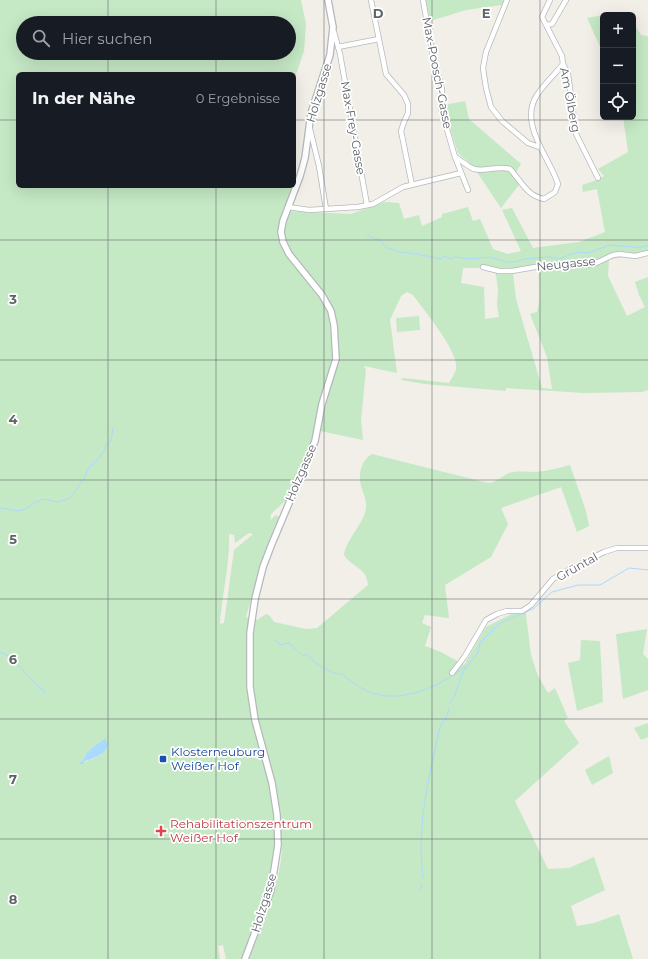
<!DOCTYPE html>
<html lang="de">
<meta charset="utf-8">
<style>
body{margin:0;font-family:Montserrat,sans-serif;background:#20242c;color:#f1f3f6}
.controls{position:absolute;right:12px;top:12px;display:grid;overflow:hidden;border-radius:6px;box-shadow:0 4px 16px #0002}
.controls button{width:36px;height:36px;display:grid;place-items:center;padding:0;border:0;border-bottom:1px solid #363941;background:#171b24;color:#f1f3f6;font:20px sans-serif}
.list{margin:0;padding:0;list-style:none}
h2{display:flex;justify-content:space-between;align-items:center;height:52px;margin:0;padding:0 16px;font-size:17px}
h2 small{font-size:13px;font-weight:400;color:#9ea1a6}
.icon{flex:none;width:22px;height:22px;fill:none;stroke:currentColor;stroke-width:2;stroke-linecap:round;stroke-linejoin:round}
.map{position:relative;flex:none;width:648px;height:959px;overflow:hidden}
.search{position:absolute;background:#171b24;box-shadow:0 4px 16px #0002;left:16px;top:16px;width:280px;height:44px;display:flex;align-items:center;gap:10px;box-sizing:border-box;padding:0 14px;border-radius:22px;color:#9ea1a6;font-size:15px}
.panel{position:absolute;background:#171b24;box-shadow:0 4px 16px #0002;left:16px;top:72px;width:280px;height:116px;border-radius:6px}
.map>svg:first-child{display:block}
.green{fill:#c5e8c5;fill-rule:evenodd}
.water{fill:#aadaff}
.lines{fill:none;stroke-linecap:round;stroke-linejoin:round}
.stream{stroke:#aadaff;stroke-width:1}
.minor-casing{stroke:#b5b8bc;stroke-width:6}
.tertiary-casing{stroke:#b5b8bc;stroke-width:8}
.minor{stroke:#fff;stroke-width:4.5}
.tertiary{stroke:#fff;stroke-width:5.5}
.grid{fill:none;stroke:#5f6368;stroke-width:1;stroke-opacity:0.55}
.transit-dot{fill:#1a4fb4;stroke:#fff;stroke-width:1.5}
.health-dot{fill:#e0444e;stroke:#fff;stroke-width:1.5}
.labels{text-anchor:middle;stroke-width:3.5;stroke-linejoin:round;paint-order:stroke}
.street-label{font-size:12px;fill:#5f6368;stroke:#fff}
.transit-label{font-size:12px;fill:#164399;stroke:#fff;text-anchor:start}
.health-label{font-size:12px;fill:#be3a42;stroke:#fff;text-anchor:start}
.grid-label{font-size:13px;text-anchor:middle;font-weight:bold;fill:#5f6368;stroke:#fff;stroke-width:3.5;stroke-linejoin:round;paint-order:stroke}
</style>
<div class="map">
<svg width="648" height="959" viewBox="0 0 648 959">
<rect width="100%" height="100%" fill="#f1efe8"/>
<g class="green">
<path d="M0,0H301L306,24L304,51L294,80V74H18V186H292L277,234L283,250L293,264L324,304L329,318L333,354L309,450L285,501L271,514L270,520L276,515L279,517L264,554L246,617L257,620L266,614L270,616L274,622L306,629L317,628L368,585C367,567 352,568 344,555C346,539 366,521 366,507C367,500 363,493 361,486C358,475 361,460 372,454L488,483C499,482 504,473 513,472C521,471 528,472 536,472C547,471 559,468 570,465L586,511L589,526L577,532L561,487L501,508L508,524L491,557L445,585L449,618L425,615L422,623L431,627L425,646L441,652L464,665L486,627L525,607L531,655L538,676L548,693L555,688L568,718L564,721L579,743L515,801L548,869L569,868L594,857L605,890L571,906L577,926L594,923L619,914L633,959H249C263,923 283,879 282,841L276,842C275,850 275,859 274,867C269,899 254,930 242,959H226L223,945L218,946L220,959H0ZM23,23H289V53H23ZM249,533L253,534L234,550L224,623L220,624C222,594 230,565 229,534L234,535L235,543ZM101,741L108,746L101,755L83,763L81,761C85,759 85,755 89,751C92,747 96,747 101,741Z"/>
<polygon points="426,0 504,0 502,5 466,10 430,21"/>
<polygon points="603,15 603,53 587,18"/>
<path d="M633,22L641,35L648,36V254L609,259L608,276L627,316L645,307L639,295L635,282L648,277V390L642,392L584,393L506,388V391L425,384L401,380L403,378L449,383C451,379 455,374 456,369C460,353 423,309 413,295L407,292L401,296L390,320L397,373L364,366L366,370L361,421L363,440L320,431L321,419L338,349H340C337,337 335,313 331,304C321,284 283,252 283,232C283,226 287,218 288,211L351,214L384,202L399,203L404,219L419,215L422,226L442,217V214L468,207L473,221L480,219L493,249L508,254L521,251L502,210L512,208L533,248L579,242L605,232L597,189L583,192L582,185L597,180L604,176L598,169L628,152L623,117H633V98H635V94H633ZM463,268H495L498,289L497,306L499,317L485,319L484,287L461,283ZM539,269C538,284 541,298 537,312L530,314L547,357L552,389L542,388L516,299L513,274L525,270Z"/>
<polygon points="465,101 469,119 521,164 513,177 519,185 501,208 473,166 458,153 444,109 444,105"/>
<polygon points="419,316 420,330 397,332 396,318"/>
<polygon points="647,629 643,654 648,659 648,690 623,699 616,634"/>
<polygon points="581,640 600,641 603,702 577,711 568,663 580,660"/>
<polygon points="648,723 648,737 641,740 634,728"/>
<polygon points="609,756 613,773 592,785 585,770"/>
</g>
<path class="water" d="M105,739L108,743C106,756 94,757 84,762L83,764H80L79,763C84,760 84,758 87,753C89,750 102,740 105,739Z"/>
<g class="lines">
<g class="stream">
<polyline points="367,234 375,239 380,240 387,248 404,253 408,252 411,254 417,254 440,259 445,256 451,259 455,257 470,259 490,257 506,262 515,262 524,259 549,257 558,259 578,252 588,253 610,245 633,247 643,247 648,245"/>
<polyline points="0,508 19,511 25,509 36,502 44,499 58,502 70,498 85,477 87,470 97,460 105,450 106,444 111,441 113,428"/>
<path d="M275,640L281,645L289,643L303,656L307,654C312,662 332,675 341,674C350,680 358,687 367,691C395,703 426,692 450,677"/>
<polyline points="0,652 9,656 45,693"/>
<polyline points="455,674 467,666"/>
<polyline points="450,703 454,697 463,672 478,652 480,643 500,623 533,609 552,592 578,585 600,585 629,568 648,570"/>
<path d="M423,878C416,827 429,777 440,727L442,723L446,719L449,708"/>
<polyline points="420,890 422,885"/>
</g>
<defs>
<g id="minor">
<polyline points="371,0 386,74 404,95 408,104 408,113 404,122 401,131 412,185"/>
<polyline points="423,0 433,56 442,89 441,109 455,157 468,190"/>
<polyline points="507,0 486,52 483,68 486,88 491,107 502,121 528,143 539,147"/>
<polyline points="550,0 542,17 562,56 563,64 568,74 576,134 598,178"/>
<polyline points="547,25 552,24 566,0"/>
<polyline points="334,32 340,54 367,205"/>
<polyline points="338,47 379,39"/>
<polyline points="309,125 319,166 326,209"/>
<path d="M455,157C461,160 468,167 474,169C486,172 498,165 510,169C521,181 527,196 544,199L555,192L558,184C550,158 518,124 537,95C544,84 555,74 563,64"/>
<polyline points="288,207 309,210 358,207 373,204 403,187 461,173"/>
<polyline points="483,267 499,271 512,271 541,266 554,267 594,264 613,255 620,254 635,256 648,253"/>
<polyline points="452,673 465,656 486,620 497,614 507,611 522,611 531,605 553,579 565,572 604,552 617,548 648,548"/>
</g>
<polyline id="tertiary" points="245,959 271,890 278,845 277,815 272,783 255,720 250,687 250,633 255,599 263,567 271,546 315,441 322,404 336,359 334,325 331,311 322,295 289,254 283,242 281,232 283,221 300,176 305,158 311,113 330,55 333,27 328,0"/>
</defs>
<use href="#minor" class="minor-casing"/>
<use href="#tertiary" class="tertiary-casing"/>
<use href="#minor" class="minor"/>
<use href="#tertiary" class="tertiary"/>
</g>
<path class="grid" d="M108,0V23M216,0V23M324,0V959M432,0V959M540,0V959M108,53V74M216,53V74M0,120H18M294,120H648M108,186V959M216,186V959M0,240H648M0,360H648M0,480H648M0,599H648M0,719H648M0,839H648"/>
<rect class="transit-dot" x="159" y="755" width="8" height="8" rx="2"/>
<path class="health-dot" d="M159 825h4v4h4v4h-4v4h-4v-4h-4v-4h4z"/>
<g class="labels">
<g class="street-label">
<text transform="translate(437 73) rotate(79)" y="4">Max-Poosch-Gasse</text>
<text transform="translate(319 93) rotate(-73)" y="4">Holzgasse</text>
<text transform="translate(570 100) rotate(79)" y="4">Am Ölberg</text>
<text transform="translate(353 128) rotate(80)" y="4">Max-Frey-Gasse</text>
<text transform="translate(566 264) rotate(-6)" y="4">Neugasse</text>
<text transform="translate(301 473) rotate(-67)" y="4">Holzgasse</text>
<text transform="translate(577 567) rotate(-29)" y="4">Grüntal</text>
<text transform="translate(264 903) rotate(-73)" y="4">Holzgasse</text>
</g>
<g class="transit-label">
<text x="171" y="756">Klosterneuburg<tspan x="171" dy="14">Weißer Hof</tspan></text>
</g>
<g class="health-label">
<text x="170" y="828">Rehabilitationszentrum<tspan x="170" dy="14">Weißer Hof</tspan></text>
</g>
</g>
<g class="grid-label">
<text x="378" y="18">D</text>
<text x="486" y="18">E</text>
<text x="13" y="304">3</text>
<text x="13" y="424">4</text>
<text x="13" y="544">5</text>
<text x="13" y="664">6</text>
<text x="13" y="784">7</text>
<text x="13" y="904">8</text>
</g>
</svg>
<div class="controls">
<button>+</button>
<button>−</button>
<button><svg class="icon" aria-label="locate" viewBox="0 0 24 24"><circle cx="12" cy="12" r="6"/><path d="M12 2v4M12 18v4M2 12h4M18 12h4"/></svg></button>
</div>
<div class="search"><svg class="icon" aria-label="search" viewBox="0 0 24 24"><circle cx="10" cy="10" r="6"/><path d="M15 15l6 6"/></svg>Hier suchen</div>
<section class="panel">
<h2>In der Nähe<small>0 Ergebnisse</small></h2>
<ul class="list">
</ul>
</section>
</div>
